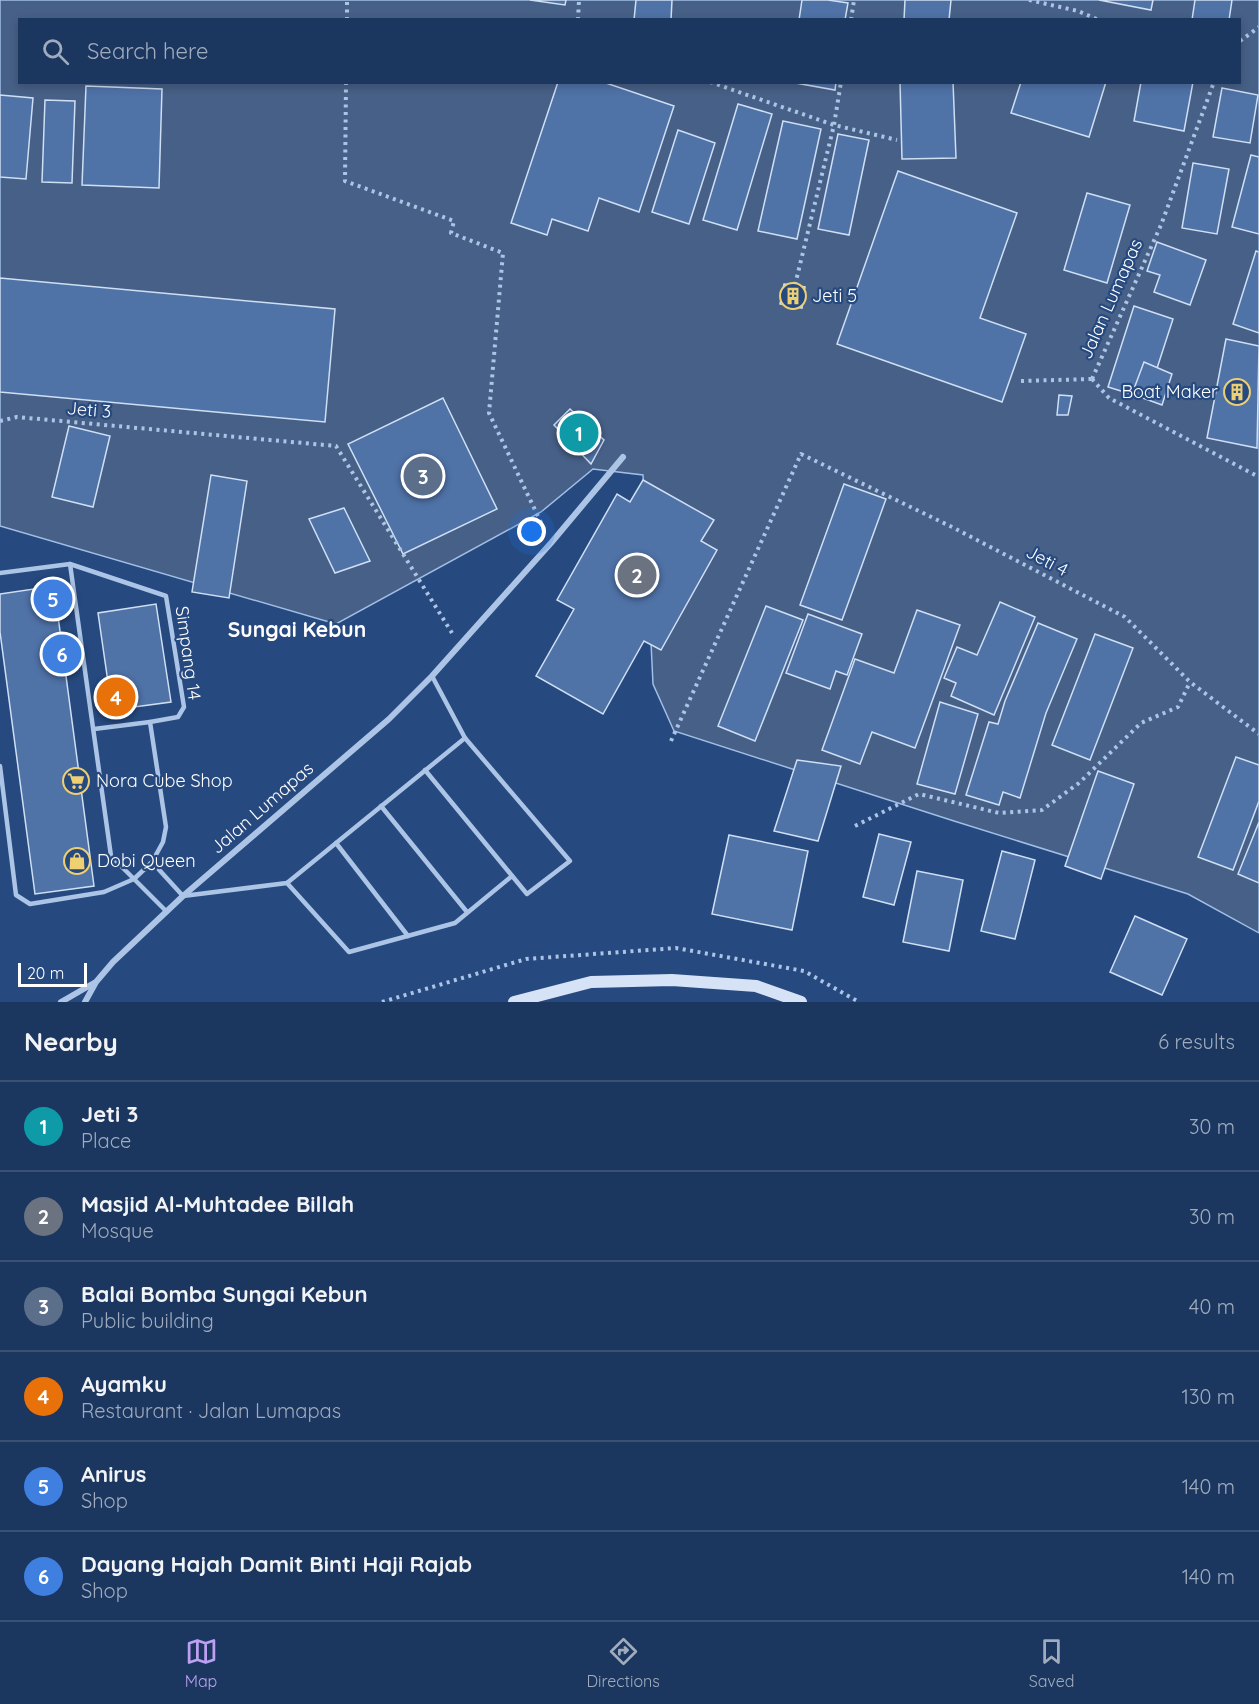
<!DOCTYPE html>
<meta charset="utf-8">
<style>
body{margin:0;font-family:Quicksand,sans-serif;background:#253f65;color:#f1f3f6}
.scale{position:absolute;left:18px;bottom:15px;width:69px;box-sizing:border-box;padding-left:6px;border:3px solid #fff;border-top:0;font-size:16px;line-height:21px;white-space:nowrap;color:#fff;-webkit-text-stroke:4px #26497f;paint-order:stroke}
.you{position:absolute;left:532px;top:532px;width:21px;height:21px;margin:-15px;border:4px solid #fff;border-radius:50%;background:#1a73e8;box-shadow:0 0 0 9px #1a73e833}
.badge{display:grid;place-items:center;width:39px;height:39px;border-radius:50%;background:#bca0f2;color:#fff;font-size:20px;font-weight:700}
.pin{position:absolute;translate:-50% -50%;border:3px solid #fff;box-shadow:0 2px 6px #0006}
.list{margin:0;padding:0;list-style:none}
h2{display:flex;justify-content:space-between;align-items:center;height:78px;margin:0;padding:0 24px;font-size:26px}
h2 small{font-size:20px;font-weight:400;color:#a0acbd}
.list li{display:grid;grid-template-columns:39px 1fr auto;gap:18px;align-items:center;box-sizing:border-box;height:90px;padding:0 24px;border-top:2px solid #3a5174}
.list b{display:block;font-size:22px;white-space:nowrap}
.list p{margin:0;font-size:20px;white-space:nowrap;color:#a0acbd}
.list em{font-size:20px;font-style:normal;color:#a0acbd}
.icon{flex:none;width:33px;height:33px;fill:none;stroke:currentColor;stroke-width:2;stroke-linecap:round;stroke-linejoin:round}
.map{position:relative;flex:none;width:1259px;height:1002px;overflow:hidden}
.search{position:absolute;background:#1c375f;box-shadow:0 3px 9px #0003;left:18px;right:18px;top:18px;height:66px;display:flex;align-items:center;gap:15px;box-sizing:border-box;padding:0 21px;border-radius:0px;color:#a0acbd;font-size:22px}
.sheet{height:618px;background:#1c375f}
nav{display:flex;justify-content:space-around;align-items:center;box-sizing:border-box;height:84px;border-top:2px solid #3a5174;background:#1c375f;font-size:16px;color:#a0acbd}
nav a{display:grid;justify-items:center;gap:3px}
nav .on{color:#bca0f2}
.map>svg:first-child{display:block}
.water{fill:#476087;stroke:#a1bee6;stroke-width:1.5;fill-rule:evenodd}
.building{fill:#4f72a7;stroke:#cfdff4;stroke-width:1.5}
.lines{fill:none;stroke-linecap:round;stroke-linejoin:round}
.path{stroke:#acc4e5;stroke-width:4;stroke-dasharray:3 4.5;stroke-linecap:butt}
.service{stroke:#acc4e5;stroke-width:4.5}
.minor{stroke:#acc4e5;stroke-width:6}
.secondary{stroke:#d6e2f5;stroke-width:12}
.labels{text-anchor:middle;stroke-width:4.5;stroke-linejoin:round;paint-order:stroke}
.poi-label{font-size:18px;fill:#fff;stroke:#26497f;text-anchor:start}
.street-label{font-size:18px;fill:#fff;stroke:#26497f}
.quarter-label{font-size:21px;font-weight:bold;fill:#fff;stroke:#26497f}
</style>
<div class="map">
<svg width="1259" height="1002" viewBox="0 0 1259 1002">
<rect width="100%" height="100%" fill="#26497f"/>
<path class="water" d="M0,0H1259V933L1188,894L954,821L674,731L653,684L643,475L593,469L541,512L336,624L0,526ZM20,20H1240V82H20Z"/>
<g class="building">
<polygon points="530,0 566,0 565,5"/>
<polygon points="636,0 672,0 671,20 634,20"/>
<polygon points="802,0 828,0 848,3 845,20 799,20"/>
<polygon points="905,0 951,0 949,20 904,20"/>
<polygon points="1099,0 1153,0 1151,10"/>
<polygon points="1195,0 1232,0 1229,20 1192,20"/>
<polygon points="558,82 603,82 674,106 639,212 599,198 588,231 552,219 547,235 511,223"/>
<polygon points="790,82 836,82 835,90"/>
<polygon points="900,82 953,82 956,158 902,159"/>
<polygon points="1021,82 1106,82 1089,137 1011,113"/>
<polygon points="1141,82 1193,82 1184,131 1134,121"/>
<polygon points="86,86 162,89 159,188 82,185"/>
<polygon points="1222,88 1258,95 1250,143 1213,137"/>
<polygon points="0,95 33,98 26,179 0,177"/>
<polygon points="45,100 75,101 72,183 42,182"/>
<polygon points="738,104 772,114 737,230 703,220"/>
<polygon points="783,121 821,129 797,239 758,231"/>
<polygon points="678,130 715,143 689,224 652,212"/>
<polygon points="838,134 869,140 849,235 818,229"/>
<polygon points="1251,155 1259,157 1259,234 1232,227"/>
<polygon points="1193,163 1229,169 1217,234 1182,228"/>
<polygon points="898,171 1017,213 980,318 1026,334 1002,402 837,344"/>
<polygon points="1087,193 1130,205 1107,283 1064,270"/>
<polygon points="1157,242 1206,260 1190,305 1154,292 1160,275 1147,271"/>
<polygon points="1256,251 1259,252 1259,333 1233,324"/>
<polygon points="0,278 335,309 325,422 0,392"/>
<polygon points="784,284 805,287 802,308 780,304"/>
<polygon points="1134,306 1173,319 1147,399 1108,387"/>
<polygon points="1226,339 1259,346 1257,448 1207,438"/>
<polygon points="1144,362 1172,374 1162,405 1132,394"/>
<polygon points="1059,395 1072,396 1068,415 1057,415"/>
<polygon points="443,398 497,509 403,554 348,444"/>
<polygon points="570,409 604,440 591,464 554,425"/>
<polygon points="69,426 110,436 93,507 52,497"/>
<polygon points="211,475 247,481 229,598 192,592"/>
<polygon points="643,480 714,520 701,541 717,550 661,650 644,641 603,714 536,676 574,609 557,600 617,494 630,502"/>
<polygon points="844,484 886,499 842,620 800,605"/>
<polygon points="344,508 370,561 335,573 309,519"/>
<polygon points="54,586 94,886 35,894 0,632 0,594"/>
<polygon points="1000,602 1035,617 994,715 951,696 956,683 944,678 957,647 977,655"/>
<polygon points="156,604 171,702 112,710 98,613"/>
<polygon points="766,606 803,620 755,741 718,726"/>
<polygon points="917,610 960,625 915,748 872,732 860,764 822,750 855,659 894,673"/>
<polygon points="808,614 862,634 847,675 836,671 830,689 786,673"/>
<polygon points="1038,623 1077,639 1046,713 1020,798 1003,792 999,805 966,795 989,722 998,724 1005,701"/>
<polygon points="1095,634 1133,648 1090,760 1052,745"/>
<polygon points="940,702 978,714 955,794 917,784"/>
<polygon points="1236,757 1259,765 1259,801 1233,870 1198,857"/>
<polygon points="797,760 841,766 818,841 774,831"/>
<polygon points="1098,771 1134,784 1101,879 1065,866"/>
<polygon points="1259,822 1259,883 1238,874"/>
<polygon points="879,834 911,842 894,905 863,897"/>
<polygon points="729,835 808,851 792,930 712,914"/>
<polygon points="1002,851 1035,860 1015,939 981,931"/>
<polygon points="917,871 963,880 949,951 903,942"/>
<polygon points="1135,916 1187,939 1162,995 1110,972"/>
</g>
<g class="lines">
<g class="path">
<polyline points="1029,0 1078,11 1099,20"/>
<polyline points="347,20 347,0"/>
<polyline points="578,20 579,0"/>
<polyline points="851,20 854,0"/>
<polyline points="1240,41 1259,27"/>
<polyline points="346,82 345,181 454,221 451,233 503,253 489,413 544,529"/>
<polyline points="710,82 834,125 897,140"/>
<polyline points="795,285 834,125 841,82"/>
<polyline points="1092,379 1161,225 1214,82"/>
<polyline points="1092,379 1109,398 1259,477"/>
<polyline points="1021,381 1092,379"/>
<polyline points="0,421 17,417 336,446 452,633"/>
<polyline points="671,741 801,454 952,527 1125,617 1190,682 1259,734"/>
<polyline points="855,826 919,794 999,813 1042,810 1079,783 1141,723 1178,707 1190,682"/>
<polyline points="382,1002 526,959 676,948 804,971 859,1002"/>
</g>
<g class="service">
<polyline points="0,573 70,564"/>
<polyline points="94,729 150,722"/>
<polyline points="0,766 16,895 30,904 104,892 134,879 152,862"/>
<polyline points="425,770 527,894 570,861 465,738 432,676"/>
<polyline points="381,806 467,912"/>
<polyline points="336,843 408,936"/>
<polyline points="287,883 349,952 455,923 512,876"/>
<polyline points="167,912 111,856 70,564 166,596 184,707 178,717 150,722 166,827 163,842 152,862 183,896 287,883 465,738"/>
</g>
<g class="minor">
<polyline points="61,1002 94,983"/>
<polyline points="85,1002 96,982 113,962 183,896 389,719 432,676 551,543 623,457"/>
</g>
<polyline class="secondary" points="514,1002 591,982 672,980 756,986 801,1002"/>
</g>
<defs>
<symbol id="building-ring" viewBox="-11 -11 22 22"><circle r="9.5" fill="#26497f" stroke="#eecf72" stroke-width="1.5"/><path d="M-4-6H4V6H1V3H-1V6H-4ZM-2.5-4.3h1.7v1.8h-1.7ZM.8-4.3h1.7v1.8H.8ZM-2.5-1h1.7V.8h-1.7ZM.8-1h1.7V.8H.8Z" fill="#eecf72"/></symbol>
<symbol id="supermarket-ring" viewBox="-11 -11 22 22"><circle r="9.5" fill="#26497f" stroke="#eecf72" stroke-width="1.5"/><path d="M-6-5.5h2.5l.6 2H6L4.5 2H-2.5L-4.4-4H-6ZM-1.5 3.2a1.3 1.3 0 1 0 .1 0ZM3 3.2a1.3 1.3 0 1 0 .1 0Z" fill="#eecf72"/></symbol>
<symbol id="shop-ring" viewBox="-11 -11 22 22"><circle r="9.5" fill="#26497f" stroke="#eecf72" stroke-width="1.5"/><path d="M-5-2.5h2.3a2.7 3.5 0 0 1 5.4 0H5L5.5 6h-11ZM-1.5-2.5h3a1.5 2.3 0 0 0-3 0Z" fill="#eecf72"/></symbol>
</defs>
<g fill-rule="evenodd">
<use href="#building-ring" x="778" y="281" width="30" height="30"/>
<use href="#building-ring" x="1222" y="377" width="30" height="30"/>
<use href="#supermarket-ring" x="61" y="766" width="30" height="30"/>
<use href="#shop-ring" x="62" y="846" width="30" height="30"/>
</g>
<g class="labels">
<g class="poi-label">
<text x="812" y="302">Jeti 5</text>
<text x="1218" y="398" text-anchor="end">Boat Maker</text>
<text x="96" y="787">Nora Cube Shop</text>
<text x="97" y="867">Dobi Queen</text>
</g>
<g class="street-label">
<text transform="translate(1111 299) rotate(-66)" y="6">Jalan Lumapas</text>
<text transform="translate(89 410) rotate(5)" y="6">Jeti 3</text>
<text transform="translate(1047 561) rotate(28)" y="6">Jeti 4</text>
<text transform="translate(188 653) rotate(82)" y="6">Simpang 14</text>
<text transform="translate(262 808) rotate(-41)" y="6">Jalan Lumapas</text>
</g>
<g class="quarter-label">
<text x="297" y="637">Sungai Kebun</text>
</g>
</g>
</svg>
<div class="scale">20 m</div>
<div class="you"></div>
<div class="pin badge" style="left:579px;top:433px;background:#0f9aa8">1</div>
<div class="pin badge" style="left:637px;top:575px;background:#6b7280">2</div>
<div class="pin badge" style="left:423px;top:476px;background:#5c6f8a">3</div>
<div class="pin badge" style="left:116px;top:697px;background:#e8710a">4</div>
<div class="pin badge" style="left:53px;top:599px;background:#3f7fe0">5</div>
<div class="pin badge" style="left:62px;top:654px;background:#3f7fe0">6</div>
<div class="search"><svg class="icon" aria-label="search" viewBox="0 0 24 24"><circle cx="10" cy="10" r="6"/><path d="M15 15l6 6"/></svg>Search here</div>
</div>
<section class="sheet">
<h2>Nearby<small>6 results</small></h2>
<ul class="list">
<li><span class="badge" style="background:#0f9aa8">1</span><div><b>Jeti 3</b><p>Place</p></div><em>30 m</em></li>
<li><span class="badge" style="background:#6b7280">2</span><div><b>Masjid Al-Muhtadee Billah</b><p>Mosque</p></div><em>30 m</em></li>
<li><span class="badge" style="background:#5c6f8a">3</span><div><b>Balai Bomba Sungai Kebun</b><p>Public building</p></div><em>40 m</em></li>
<li><span class="badge" style="background:#e8710a">4</span><div><b>Ayamku</b><p>Restaurant · Jalan Lumapas</p></div><em>130 m</em></li>
<li><span class="badge" style="background:#3f7fe0">5</span><div><b>Anirus</b><p>Shop</p></div><em>140 m</em></li>
<li><span class="badge" style="background:#3f7fe0">6</span><div><b>Dayang Hajah Damit Binti Haji Rajab</b><p>Shop</p></div><em>140 m</em></li>
</ul>
</section>
<nav>
<a class="on"><svg class="icon" aria-label="map" viewBox="0 0 24 24"><path d="M3 6l6-2 6 2 6-2v14l-6 2-6-2-6 2zM9 4v14M15 6v14"/></svg>Map</a>
<a><svg class="icon" aria-label="directions" viewBox="0 0 24 24"><path d="M12 3l9 9-9 9-9-9zM9 14v-3h6M13 9l2 2-2 2"/></svg>Directions</a>
<a><svg class="icon" aria-label="saved" viewBox="0 0 24 24"><path d="M7 4h10v16l-5-4-5 4z"/></svg>Saved</a>
</nav>
